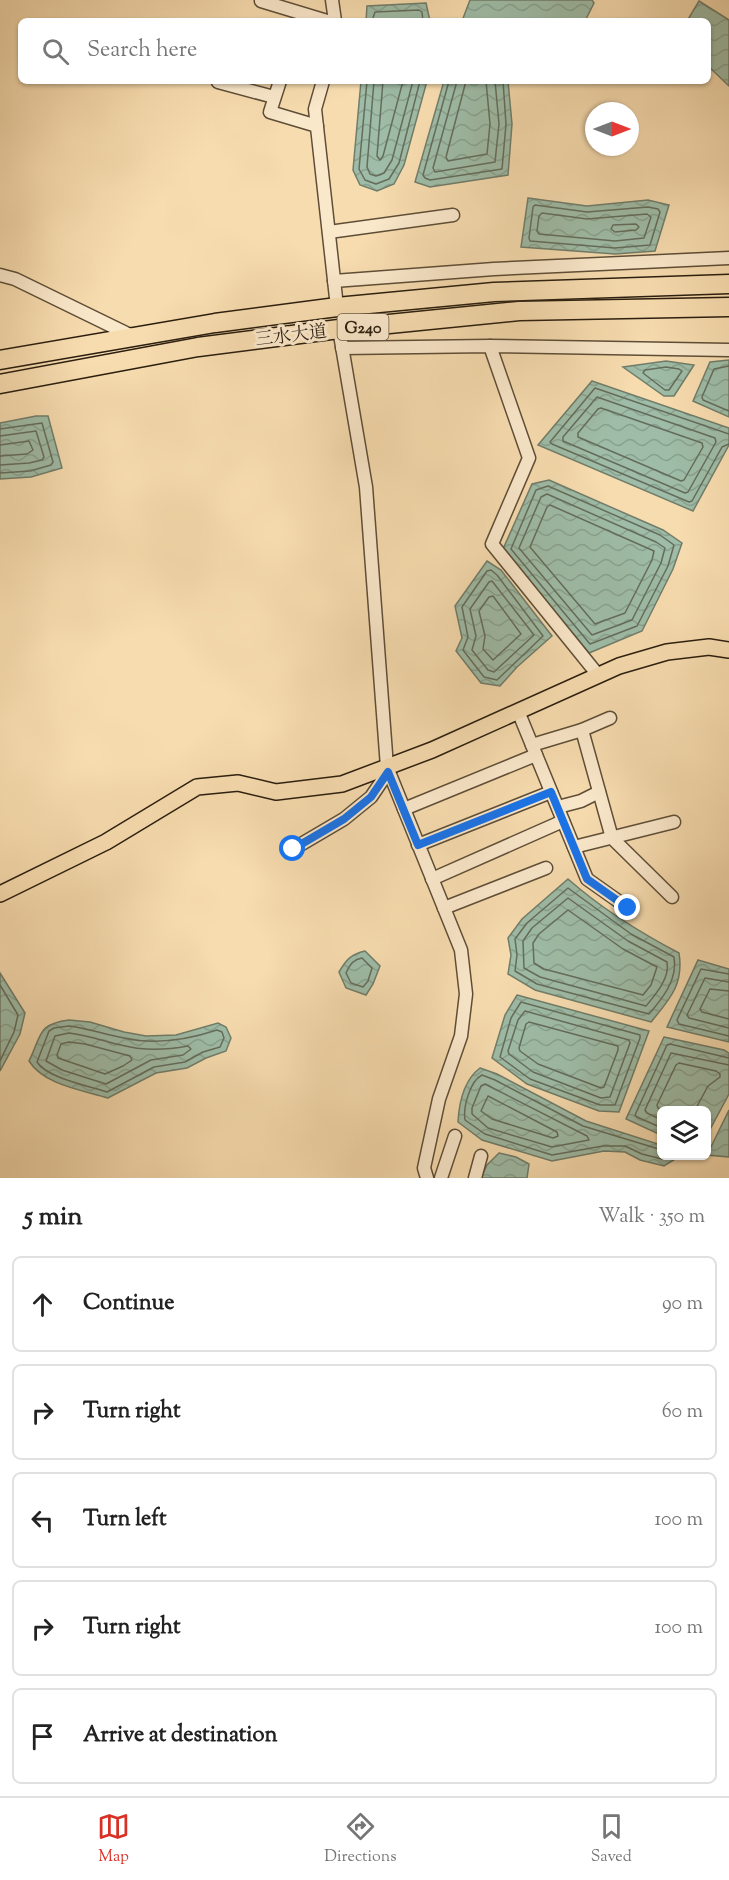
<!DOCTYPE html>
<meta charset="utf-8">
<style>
body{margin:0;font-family:"Sorts Mill Goudy","Noto Serif SC",serif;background:#f2f2f2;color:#222}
.controls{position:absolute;right:18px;bottom:18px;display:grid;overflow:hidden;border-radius:9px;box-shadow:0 2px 4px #0004}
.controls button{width:54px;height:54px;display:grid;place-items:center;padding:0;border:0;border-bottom:2px solid #e0e0e0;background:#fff;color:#222;font:30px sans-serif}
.compass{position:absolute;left:585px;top:102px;width:54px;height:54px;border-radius:50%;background:#fff;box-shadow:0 2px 4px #0004;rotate:90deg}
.stop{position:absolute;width:18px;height:18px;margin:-14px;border:4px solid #1a73e8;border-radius:50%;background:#fff}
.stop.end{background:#1a73e8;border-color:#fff;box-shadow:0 2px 6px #0008}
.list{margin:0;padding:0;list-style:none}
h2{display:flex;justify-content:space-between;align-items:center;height:78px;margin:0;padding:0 24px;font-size:26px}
h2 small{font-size:20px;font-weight:400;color:#767676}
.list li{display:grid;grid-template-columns:39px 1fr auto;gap:18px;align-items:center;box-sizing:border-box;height:96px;margin:0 12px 12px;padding:0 12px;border:2px solid #e0e0e0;border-radius:9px}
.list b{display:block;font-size:22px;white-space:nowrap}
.list em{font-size:20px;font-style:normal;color:#767676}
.icon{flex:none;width:33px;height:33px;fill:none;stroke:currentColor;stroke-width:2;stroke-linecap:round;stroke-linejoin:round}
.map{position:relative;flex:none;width:729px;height:1178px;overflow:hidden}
.search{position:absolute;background:#fff;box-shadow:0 2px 4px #0004;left:18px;right:18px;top:18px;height:66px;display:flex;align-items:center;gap:15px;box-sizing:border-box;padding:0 21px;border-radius:9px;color:#767676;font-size:22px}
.sheet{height:618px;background:#fff}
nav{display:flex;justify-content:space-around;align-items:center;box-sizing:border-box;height:84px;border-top:2px solid #e0e0e0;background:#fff;font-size:16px;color:#767676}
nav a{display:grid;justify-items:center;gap:3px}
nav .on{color:#d93025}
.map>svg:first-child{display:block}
.water{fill:url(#water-waves);stroke:#707d6a;stroke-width:1.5}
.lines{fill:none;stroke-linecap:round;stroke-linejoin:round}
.shore{stroke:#646d5b;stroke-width:1.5}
.minor-casing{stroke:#5e4e37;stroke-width:15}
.major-casing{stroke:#2b1e0f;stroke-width:18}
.highway-casing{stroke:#2b1e0f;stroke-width:21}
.minor{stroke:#fae8cb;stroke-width:12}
.major{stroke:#f7dcaf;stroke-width:15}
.highway{stroke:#f7dcaf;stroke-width:18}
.route{stroke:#1a73e8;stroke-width:8}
.labels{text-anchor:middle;stroke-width:6;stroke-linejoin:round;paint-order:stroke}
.shield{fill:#fae8cb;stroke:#695b47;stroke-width:1.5}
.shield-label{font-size:16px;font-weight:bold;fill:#2b1e0f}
.street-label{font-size:18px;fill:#2b1e0f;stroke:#fae8cb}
</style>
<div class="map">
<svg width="729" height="1178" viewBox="0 0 729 1178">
<defs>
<pattern id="water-waves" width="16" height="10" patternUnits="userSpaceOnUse" patternTransform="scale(1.5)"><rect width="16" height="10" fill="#9ebca7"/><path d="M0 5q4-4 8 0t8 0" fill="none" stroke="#88a18f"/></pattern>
</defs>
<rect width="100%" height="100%" fill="#f7dcaf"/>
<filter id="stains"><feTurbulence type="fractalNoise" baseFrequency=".00333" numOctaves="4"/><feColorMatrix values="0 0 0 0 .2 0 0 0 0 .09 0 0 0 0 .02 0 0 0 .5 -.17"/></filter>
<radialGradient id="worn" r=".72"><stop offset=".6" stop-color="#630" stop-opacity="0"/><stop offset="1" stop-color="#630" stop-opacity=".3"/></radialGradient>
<g class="water">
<polygon points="470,0 592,0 594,3 585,21 462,21"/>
<polygon points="699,1 729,20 729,86 708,66 708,21 687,21"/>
<polygon points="426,3 430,21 366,21 367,6"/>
<polygon points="361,81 427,81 404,165 394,184 377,191 360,185 353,170"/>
<polygon points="444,81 508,81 512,124 508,175 430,187 415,182"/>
<polygon points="528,198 587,206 648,200 669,205 655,251 615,254 521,247"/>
<polygon points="729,360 729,417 693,401 710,362"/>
<polygon points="666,361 694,365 674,396 664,396 623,367"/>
<polygon points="592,381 729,428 729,445 693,511 538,445"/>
<polygon points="36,416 48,416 62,468 31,477 0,479 0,423"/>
<polygon points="549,480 663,530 682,543 673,569 642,631 589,653 503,549 532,484"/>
<polygon points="487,561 501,570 552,636 517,667 500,686 481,683 456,651 462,638 455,606"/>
<path d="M568,879C602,909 639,932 679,953C684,984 670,999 651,1022L535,990L508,974L511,955L508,938L522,919Z"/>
<path d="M365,951L380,966L373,984L366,995L346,988L339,972C346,960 351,954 365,951Z"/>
<polygon points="698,960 729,969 729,1042 667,1027"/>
<polygon points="0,973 25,1013 20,1034 0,1071"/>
<polygon points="517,995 649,1031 619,1112 599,1111 527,1084 492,1058 505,1015"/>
<path d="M69,1020L90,1022L124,1032L146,1036L176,1035L218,1023L226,1027L231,1038L226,1051L206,1058L187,1068L156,1073L108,1098C82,1090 44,1085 29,1061C42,1035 37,1024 69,1020Z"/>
<polygon points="664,1037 724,1050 729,1053 729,1094 707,1135 706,1110 662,1110 661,1135 626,1119"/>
<path d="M480,1068L497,1074L586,1121L661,1145L662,1156H680L664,1166L640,1160L625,1152L604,1151L552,1161L482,1140L458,1122C459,1103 464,1080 480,1068Z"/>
<polygon points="729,1110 729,1157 707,1155"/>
<polygon points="499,1153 516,1157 529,1164 527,1178 481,1178 487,1165"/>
</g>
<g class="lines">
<g class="shore">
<polyline points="372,21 375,12 419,10 422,12 423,21"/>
<polyline points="367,81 359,169 365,180 376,184 389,179 399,163 420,81"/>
<polyline points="374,81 367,167 370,174 376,176 384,173 392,160 413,81"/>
<polyline points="383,81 377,156 380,160 383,156 403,81"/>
<polyline points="449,81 423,175 425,178 430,180 502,169 506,124 503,81"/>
<polyline points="457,81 433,168 435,172 495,162 499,124 495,81"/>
<polyline points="466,81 446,157 448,161 487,154 490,124 486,81"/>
<polygon points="535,205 587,212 648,207 658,209 660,212 650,245 615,248 530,241 529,238 533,207"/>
<polygon points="542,213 587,219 647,214 651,217 644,238 615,241 539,234 537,231 539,216"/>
<polygon points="636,224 639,227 636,230 615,232 611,229 613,225"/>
<polyline points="729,366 714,369 702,397 703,400 729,411"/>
<polygon points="666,367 679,369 682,371 669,390 665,390 643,373 645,370"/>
<polygon points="597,397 715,438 716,442 688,492 685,493 563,441 563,437"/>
<polygon points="601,408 702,443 703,447 684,480 681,481 578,437 578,433 598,409"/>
<polyline points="0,429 42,423 53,462 51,465 30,471 0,473"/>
<polyline points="729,434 595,388 550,442 552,444 689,502 692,501 722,447 729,444"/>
<polyline points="0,436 36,431 44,457 42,460 29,463 0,465"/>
<polyline points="0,445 29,441 33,450 27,454 0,456"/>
<polygon points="548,486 660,535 674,545 668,566 637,626 590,644 511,549 536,490"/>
<polygon points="547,494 656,542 665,548 661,563 632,620 592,635 519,548 541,497"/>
<polygon points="550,505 654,551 652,560 625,613 595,624 530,547 547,507"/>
<polygon points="491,570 497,575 543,636 497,680 484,677 463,650 468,637 462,607 487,571"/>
<polygon points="492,581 534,635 494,672 488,670 472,650 476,636 470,609 489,582"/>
<polygon points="493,596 521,634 493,660 483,649 485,636 479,611 489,597"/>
<path d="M568,888L631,934L674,957C678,979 663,998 649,1014L537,984L515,971L517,955L515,939L527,923Z"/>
<path d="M568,898L628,941L667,962C670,978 656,994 646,1006L540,977L524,968L523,941L532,928Z"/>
<polygon points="568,910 623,949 657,967 651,985 643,995 544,969 534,963 533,943 539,934"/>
<path d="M362,958L372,968L368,981L363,987L351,983L346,973C349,965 354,959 362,958Z"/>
<polyline points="729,974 701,969 677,1020 679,1024 729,1036"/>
<polyline points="729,982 705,978 687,1015 689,1018 729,1028"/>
<polyline points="0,985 18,1015 14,1032 0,1061"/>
<polyline points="729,991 710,989 700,1009 702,1012 729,1019"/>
<polygon points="521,1002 640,1035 640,1038 615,1105 600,1105 530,1079 500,1057 511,1018"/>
<polygon points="525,1011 629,1040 630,1043 610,1097 601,1098 533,1072 509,1054 508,1051 518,1020"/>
<polygon points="529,1022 618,1046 618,1050 604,1087 601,1088 538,1064 520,1051 519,1048 526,1024"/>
<path d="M69,1026C88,1028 105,1035 124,1038C156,1045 187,1040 217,1030L222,1032L224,1038L220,1047L203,1052L185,1062L154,1067L107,1092C89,1086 47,1078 37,1062L49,1031L54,1028Z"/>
<path d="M69,1033C87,1035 103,1041 121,1045C143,1051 166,1050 188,1046L191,1049L183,1055L151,1060L106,1084L62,1070L46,1061L55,1036Z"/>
<polygon points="69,1042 85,1044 130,1056 132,1060 123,1066 105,1074 58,1058 57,1055 61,1044"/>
<polygon points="485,1084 587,1136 589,1140 552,1147 488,1128 472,1114 472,1108 481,1086"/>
<polygon points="488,1096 557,1132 558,1136 553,1138 492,1119 481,1111"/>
<polyline points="662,1110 658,1108 657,1105 676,1065 679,1063 716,1071 720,1074 720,1077 708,1086 695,1110"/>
<polyline points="662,1120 647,1113 645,1110 671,1053 729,1065"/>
<polyline points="662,1128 637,1117 635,1115 667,1045 670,1044 729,1058"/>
<path d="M662,1150L583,1126L495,1080L482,1075C470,1081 463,1107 465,1120L485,1134L552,1155L603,1146H625L642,1154L662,1159L669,1156"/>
</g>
<defs>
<g id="minor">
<polyline points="332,0 335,21"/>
<polyline points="261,1 327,21"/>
<polyline points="280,81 270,112 317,126"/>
<polyline points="323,81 315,109 337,307"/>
<polyline points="218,82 274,97"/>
<polyline points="329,232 453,215"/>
<polyline points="0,275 15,279 132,336"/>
<polyline points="334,281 494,269 729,258"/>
<polyline points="339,329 366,487 387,767 461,950 466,994 461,1036 439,1099 424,1168 427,1178"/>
<polyline points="490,346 529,458 492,544 598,675"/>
<polyline points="342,348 490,346 729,350"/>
<polyline points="518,711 587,879 628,908"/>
<polyline points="582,730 612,838 672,897"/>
<polyline points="532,745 582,730 610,718"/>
<polyline points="558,807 581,801 599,792"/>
<polyline points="404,809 536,755"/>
<polyline points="418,845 551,792"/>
<polyline points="574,847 674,822"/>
<polyline points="293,849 344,819 371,797 388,772"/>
<polyline points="432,879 563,821"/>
<polyline points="444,908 546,868"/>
<polyline points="441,1178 455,1136"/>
<polyline points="475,1178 481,1156"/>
</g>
<polyline id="major" points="0,894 106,842 197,787 238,783 276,792 342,784 432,750 619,666 667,652 709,647 729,650"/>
<g id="highway">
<polyline points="0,360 215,323 337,307 494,292 729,284"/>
<polyline points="0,384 198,347 339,329 519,311 729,307"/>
</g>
</defs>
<use href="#minor" class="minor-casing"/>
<use href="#major" class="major-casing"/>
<use href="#highway" class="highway-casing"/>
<use href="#minor" class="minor"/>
<use href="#major" class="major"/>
<use href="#highway" class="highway"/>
</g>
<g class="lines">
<polyline class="route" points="293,849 344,819 371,797 388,772 418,845 551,792 587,879 628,908"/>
</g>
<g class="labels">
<rect class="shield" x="337.5" y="314" width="51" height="26" rx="4.5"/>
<g class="shield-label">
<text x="363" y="333">G240</text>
</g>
<g class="street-label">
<text transform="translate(291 335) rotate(-7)" y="6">三水大道</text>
</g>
</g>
<rect width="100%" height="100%" filter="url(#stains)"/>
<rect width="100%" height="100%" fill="url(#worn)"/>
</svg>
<div class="controls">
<button><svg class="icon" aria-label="layers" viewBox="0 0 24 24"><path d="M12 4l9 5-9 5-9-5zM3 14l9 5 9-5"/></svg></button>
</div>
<svg class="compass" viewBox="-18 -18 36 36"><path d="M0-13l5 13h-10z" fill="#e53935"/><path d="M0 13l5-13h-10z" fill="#767676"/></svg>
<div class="stop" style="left:293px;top:849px"></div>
<div class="stop end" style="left:628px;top:908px"></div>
<div class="search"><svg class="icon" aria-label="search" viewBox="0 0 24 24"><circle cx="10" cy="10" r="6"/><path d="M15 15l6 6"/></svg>Search here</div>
</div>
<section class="sheet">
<h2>5 min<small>Walk · 350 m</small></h2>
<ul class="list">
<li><svg class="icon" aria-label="ahead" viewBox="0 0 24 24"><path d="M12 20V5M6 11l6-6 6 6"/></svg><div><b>Continue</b></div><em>90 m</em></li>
<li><svg class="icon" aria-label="right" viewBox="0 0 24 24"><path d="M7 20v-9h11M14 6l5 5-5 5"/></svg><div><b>Turn right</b></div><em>60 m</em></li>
<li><svg class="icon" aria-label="left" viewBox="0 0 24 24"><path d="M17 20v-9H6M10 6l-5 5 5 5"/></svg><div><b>Turn left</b></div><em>100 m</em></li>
<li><svg class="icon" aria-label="right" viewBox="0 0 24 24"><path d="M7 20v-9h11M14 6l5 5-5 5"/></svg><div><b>Turn right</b></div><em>100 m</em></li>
<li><svg class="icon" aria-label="arrive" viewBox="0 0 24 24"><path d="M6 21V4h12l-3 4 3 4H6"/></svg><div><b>Arrive at destination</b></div></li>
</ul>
</section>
<nav>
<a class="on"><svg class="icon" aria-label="map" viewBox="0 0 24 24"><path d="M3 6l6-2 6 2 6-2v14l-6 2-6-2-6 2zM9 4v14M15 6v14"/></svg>Map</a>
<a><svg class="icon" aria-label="directions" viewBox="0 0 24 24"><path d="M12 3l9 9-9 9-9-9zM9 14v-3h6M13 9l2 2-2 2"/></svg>Directions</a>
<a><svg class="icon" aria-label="saved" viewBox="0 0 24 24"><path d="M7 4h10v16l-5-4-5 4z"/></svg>Saved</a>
</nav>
